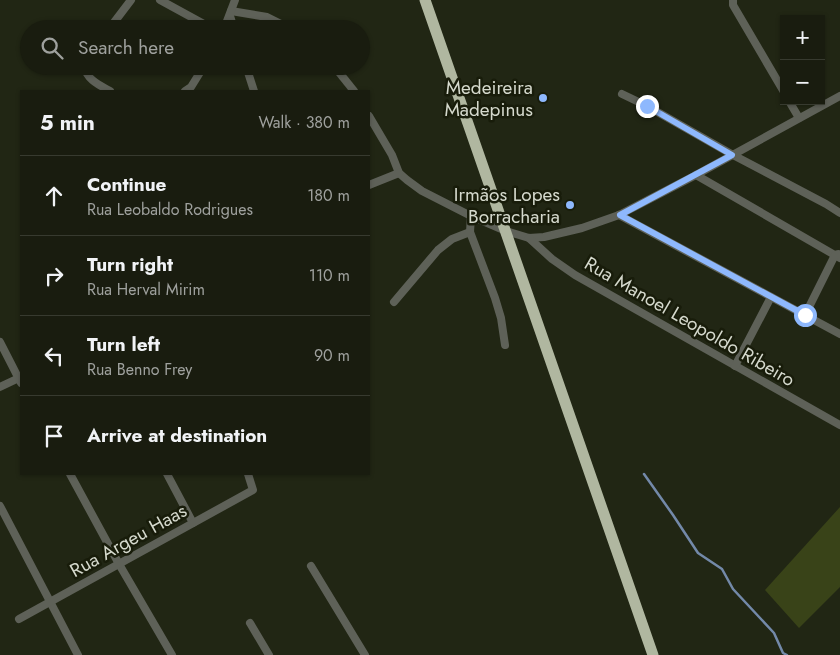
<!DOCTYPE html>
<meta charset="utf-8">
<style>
body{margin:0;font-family:Jost,sans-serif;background:#26291d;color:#f1f3f6}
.controls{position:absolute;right:15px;top:15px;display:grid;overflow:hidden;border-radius:0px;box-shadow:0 1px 4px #0004}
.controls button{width:45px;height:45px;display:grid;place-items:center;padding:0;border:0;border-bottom:1px solid #373a2f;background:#191c0f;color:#f1f3f6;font:25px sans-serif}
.stop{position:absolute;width:15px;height:15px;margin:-11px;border:4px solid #8eb8fd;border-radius:50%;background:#fff}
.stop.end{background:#8eb8fd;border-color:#fff;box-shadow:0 1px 5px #0008}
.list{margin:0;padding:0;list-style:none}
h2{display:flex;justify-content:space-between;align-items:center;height:65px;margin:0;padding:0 20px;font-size:21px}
h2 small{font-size:16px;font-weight:400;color:#9fa19e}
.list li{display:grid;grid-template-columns:32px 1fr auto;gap:15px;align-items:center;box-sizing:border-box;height:80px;padding:0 20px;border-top:1px solid #373a2f}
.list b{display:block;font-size:19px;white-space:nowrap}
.list p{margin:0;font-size:16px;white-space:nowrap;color:#9fa19e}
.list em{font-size:16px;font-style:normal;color:#9fa19e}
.icon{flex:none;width:28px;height:28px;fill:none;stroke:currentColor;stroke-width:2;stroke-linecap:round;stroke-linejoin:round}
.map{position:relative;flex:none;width:840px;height:655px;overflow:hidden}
.search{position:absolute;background:#191c0f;box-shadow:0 1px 4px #0004;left:20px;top:20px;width:350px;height:55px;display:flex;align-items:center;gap:12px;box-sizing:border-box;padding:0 18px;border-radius:28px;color:#9fa19e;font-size:19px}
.panel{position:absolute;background:#191c0f;box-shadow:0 1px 4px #0004;left:20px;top:90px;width:350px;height:385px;border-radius:0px}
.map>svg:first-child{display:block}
.green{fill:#394318}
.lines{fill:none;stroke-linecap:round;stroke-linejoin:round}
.stream{stroke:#7389a9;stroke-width:2.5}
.minor{stroke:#5e6158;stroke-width:8}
.highway{stroke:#b0b7a0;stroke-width:11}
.route{stroke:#8eb8fd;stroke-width:6}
.poi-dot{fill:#8eb8fd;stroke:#181c0a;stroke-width:2}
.labels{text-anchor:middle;stroke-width:5;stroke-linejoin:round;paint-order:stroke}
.poi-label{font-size:19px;fill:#d5d9cd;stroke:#181c0a;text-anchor:end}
.street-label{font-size:19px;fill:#d5d9cd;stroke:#181c0a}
</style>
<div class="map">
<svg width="840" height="655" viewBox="0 0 840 655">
<rect width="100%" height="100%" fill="#212614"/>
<polygon class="green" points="840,507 840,587 799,628 765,590"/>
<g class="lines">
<polyline class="stream" points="644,474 673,515 698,553 722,569 733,589 774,633 783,653 787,655"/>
<g class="minor">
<polyline points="160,0 213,29"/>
<polyline points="733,0 733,5 784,92"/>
<polyline points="231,11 267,17 291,29"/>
<polyline points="230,16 234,29"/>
<polyline points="109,29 131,0"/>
<polyline points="224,29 235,0"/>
<path d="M84,66C87,80 99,85 110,91"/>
<polyline points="246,66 254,91"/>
<polyline points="334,66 354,91"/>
<polyline points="185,91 191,87 204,66"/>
<polyline points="622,94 647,106 733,155 826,204 840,213"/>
<polyline points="789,101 799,118"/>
<polyline points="369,116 392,155 399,173 407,180 422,191 471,216 506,231 529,238 544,237 582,228 619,215 696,175 840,96"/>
<polyline points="696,175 840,258"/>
<polyline points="369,185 399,173"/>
<polyline points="619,215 840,334"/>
<polyline points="470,232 495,298 501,318 505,345"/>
<polyline points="529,238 552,259 575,275 840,425"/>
<polyline points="394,302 438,250 452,239 470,232 471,216"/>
<polyline points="805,315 835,255 838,254"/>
<polyline points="0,342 21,383"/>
<polyline points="735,366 771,297"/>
<polyline points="0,387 21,377"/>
<polyline points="70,474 119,564 172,655"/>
<polyline points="167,474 193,523"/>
<polyline points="0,506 78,655"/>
<polyline points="311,566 365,655"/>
<polyline points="19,619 253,490 248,474"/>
<polyline points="250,623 269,655"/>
</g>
<polyline class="highway" points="425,0 653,655"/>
</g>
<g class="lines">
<polyline class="route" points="647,106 732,155 620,215 805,315"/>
</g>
<g class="poi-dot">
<circle cx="543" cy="98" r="5"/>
<circle cx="570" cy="205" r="5"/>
</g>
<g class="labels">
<g class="poi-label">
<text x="533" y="94">Medeireira<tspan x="533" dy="22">Madepinus</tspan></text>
<text x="560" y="201">Irmãos Lopes<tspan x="560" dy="22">Borracharia</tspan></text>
</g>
<g class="street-label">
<text transform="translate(690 321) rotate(30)" y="7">Rua Manoel Leopoldo Ribeiro</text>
<text transform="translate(128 540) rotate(-29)" y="7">Rua Argeu Haas</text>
</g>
</g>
</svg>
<div class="controls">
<button>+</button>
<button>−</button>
</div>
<div class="stop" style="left:805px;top:315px"></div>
<div class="stop end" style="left:647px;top:106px"></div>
<div class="search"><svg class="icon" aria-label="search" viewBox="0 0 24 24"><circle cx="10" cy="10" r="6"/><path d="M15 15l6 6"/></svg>Search here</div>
<section class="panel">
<h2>5 min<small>Walk · 380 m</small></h2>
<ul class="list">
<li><svg class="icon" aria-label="ahead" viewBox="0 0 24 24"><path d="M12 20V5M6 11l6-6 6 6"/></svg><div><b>Continue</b><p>Rua Leobaldo Rodrigues</p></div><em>180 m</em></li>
<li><svg class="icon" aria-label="right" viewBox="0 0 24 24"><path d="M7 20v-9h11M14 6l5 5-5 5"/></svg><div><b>Turn right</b><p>Rua Herval Mirim</p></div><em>110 m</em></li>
<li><svg class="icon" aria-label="left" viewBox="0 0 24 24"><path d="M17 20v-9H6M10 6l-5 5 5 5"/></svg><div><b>Turn left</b><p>Rua Benno Frey</p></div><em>90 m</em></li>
<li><svg class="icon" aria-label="arrive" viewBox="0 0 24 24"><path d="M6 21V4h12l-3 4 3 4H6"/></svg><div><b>Arrive at destination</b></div></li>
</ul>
</section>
</div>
